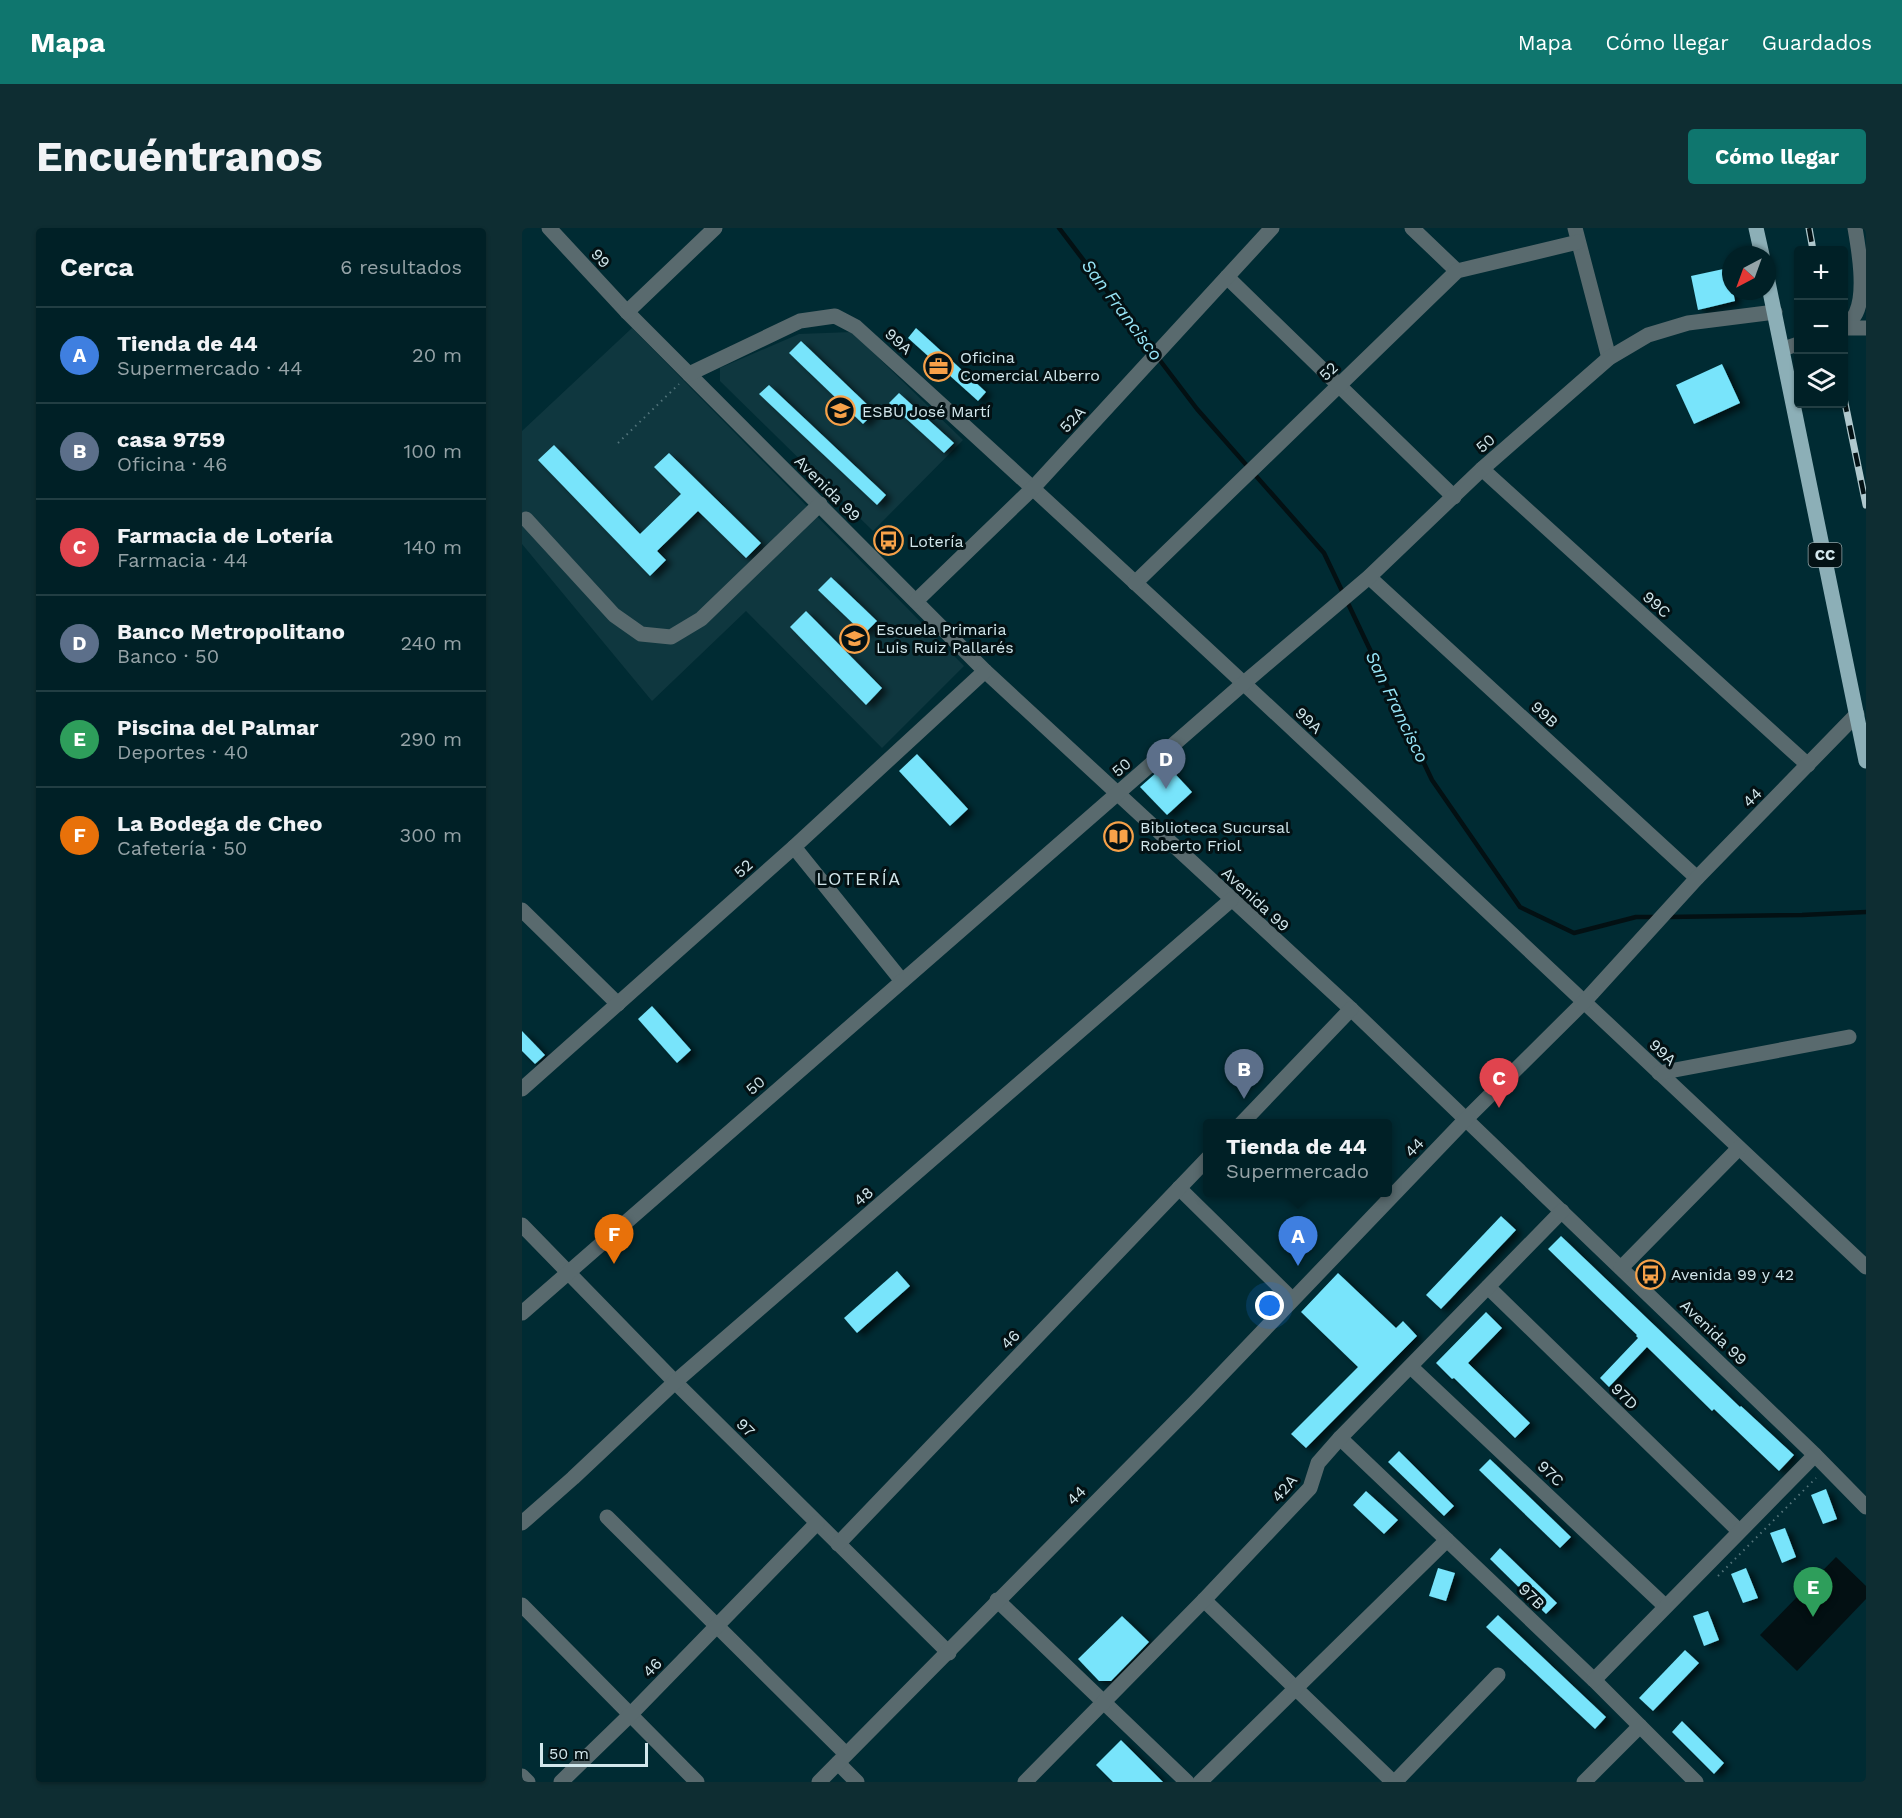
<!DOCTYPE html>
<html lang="es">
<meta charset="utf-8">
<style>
body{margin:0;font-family:"Work Sans",sans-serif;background:#0e2d32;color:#f1f3f6}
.controls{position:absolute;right:18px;top:18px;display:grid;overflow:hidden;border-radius:6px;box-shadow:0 2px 4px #0004}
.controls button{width:54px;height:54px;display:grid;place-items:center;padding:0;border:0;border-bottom:2px solid #223e43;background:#002026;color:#f1f3f6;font:30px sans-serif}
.compass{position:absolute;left:1200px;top:18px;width:54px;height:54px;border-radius:50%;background:#002026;box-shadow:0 2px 4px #0004;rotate:221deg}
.scale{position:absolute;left:18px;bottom:15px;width:108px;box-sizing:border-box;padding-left:6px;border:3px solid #d2e7ec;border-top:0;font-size:16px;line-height:21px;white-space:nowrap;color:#d2e7ec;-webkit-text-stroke:4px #031114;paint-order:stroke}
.you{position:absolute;left:748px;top:1078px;width:21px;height:21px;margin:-15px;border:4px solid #fff;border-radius:50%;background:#1a73e8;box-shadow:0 0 0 9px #1a73e833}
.badge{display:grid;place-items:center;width:39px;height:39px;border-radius:50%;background:#0f766e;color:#fff;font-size:20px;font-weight:700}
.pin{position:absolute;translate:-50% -50px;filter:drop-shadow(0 2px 3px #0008)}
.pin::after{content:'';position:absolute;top:32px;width:21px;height:18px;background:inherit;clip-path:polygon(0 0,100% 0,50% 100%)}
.popup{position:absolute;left:681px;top:891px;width:189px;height:78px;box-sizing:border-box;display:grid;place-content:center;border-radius:6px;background:#002026;filter:drop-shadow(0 2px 4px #0005);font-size:20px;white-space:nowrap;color:#95a3a7}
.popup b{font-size:22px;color:#f1f3f6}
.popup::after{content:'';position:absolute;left:50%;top:100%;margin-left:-12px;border:12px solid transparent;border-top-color:#002026}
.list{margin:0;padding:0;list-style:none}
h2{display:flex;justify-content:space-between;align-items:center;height:78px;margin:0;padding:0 24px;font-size:26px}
h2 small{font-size:20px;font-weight:400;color:#95a3a7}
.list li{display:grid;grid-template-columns:39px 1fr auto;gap:18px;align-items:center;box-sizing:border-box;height:96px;padding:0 24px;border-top:2px solid #223e43}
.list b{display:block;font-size:22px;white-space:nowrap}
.list p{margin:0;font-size:20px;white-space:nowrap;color:#95a3a7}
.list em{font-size:20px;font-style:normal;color:#95a3a7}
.icon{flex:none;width:33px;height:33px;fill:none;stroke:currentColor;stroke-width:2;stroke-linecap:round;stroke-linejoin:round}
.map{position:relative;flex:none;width:1344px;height:1554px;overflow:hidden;border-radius:6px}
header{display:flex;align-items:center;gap:36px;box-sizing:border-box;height:84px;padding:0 30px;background:#0f766e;color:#fff}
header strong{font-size:28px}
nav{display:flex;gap:33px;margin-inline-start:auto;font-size:21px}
.intro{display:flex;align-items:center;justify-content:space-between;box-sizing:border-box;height:144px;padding:0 36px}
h1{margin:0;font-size:42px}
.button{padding:15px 27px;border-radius:6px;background:#0f766e;color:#fff;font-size:21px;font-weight:700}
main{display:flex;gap:36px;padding:0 36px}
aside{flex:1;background:#002026;border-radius:6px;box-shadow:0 2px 4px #0004}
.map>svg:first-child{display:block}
.built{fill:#0f373f}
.water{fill:#031013}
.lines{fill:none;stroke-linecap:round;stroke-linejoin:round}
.stream{stroke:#031013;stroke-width:4.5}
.building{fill:#78e4fb;filter:url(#shadow)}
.path{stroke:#52747b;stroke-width:2;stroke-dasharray:1.5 4.5;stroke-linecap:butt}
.minor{stroke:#596a6e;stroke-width:15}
.major{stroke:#8cafb7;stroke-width:15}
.rail-casing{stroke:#afc8cd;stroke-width:7}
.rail{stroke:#031114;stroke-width:4.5;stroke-dasharray:14;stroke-linecap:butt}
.labels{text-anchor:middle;stroke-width:6;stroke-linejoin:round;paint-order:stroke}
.shield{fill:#031114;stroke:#94a7ab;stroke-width:1.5}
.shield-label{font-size:15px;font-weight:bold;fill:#d2e7ec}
.street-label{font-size:16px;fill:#d2e7ec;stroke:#031114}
.poi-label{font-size:16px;fill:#d2e7ec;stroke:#031114;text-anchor:start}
.water-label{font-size:18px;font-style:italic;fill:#98e6f8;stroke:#031114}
.neighbourhood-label{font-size:18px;letter-spacing:1.5px;fill:#d2e7ec;stroke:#031114}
</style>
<header>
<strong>Mapa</strong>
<nav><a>Mapa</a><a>Cómo llegar</a><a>Guardados</a></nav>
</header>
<div class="intro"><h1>Encuéntranos</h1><a class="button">Cómo llegar</a></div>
<main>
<aside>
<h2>Cerca<small>6 resultados</small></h2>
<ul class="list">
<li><span class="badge" style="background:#3f7fe0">A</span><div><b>Tienda de 44</b><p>Supermercado · 44</p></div><em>20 m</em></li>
<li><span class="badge" style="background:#5c6f8a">B</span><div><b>casa 9759</b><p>Oficina · 46</p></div><em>100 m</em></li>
<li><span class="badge" style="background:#e0444e">C</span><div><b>Farmacia de Lotería</b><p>Farmacia · 44</p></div><em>140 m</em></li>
<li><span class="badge" style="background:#5c6f8a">D</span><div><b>Banco Metropolitano</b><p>Banco · 50</p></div><em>240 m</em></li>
<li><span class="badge" style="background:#2e9e5b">E</span><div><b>Piscina del Palmar</b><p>Deportes · 40</p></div><em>290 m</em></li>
<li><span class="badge" style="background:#e8710a">F</span><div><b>La Bodega de Cheo</b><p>Cafetería · 50</p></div><em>300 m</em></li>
</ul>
</aside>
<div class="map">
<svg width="1344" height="1554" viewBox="0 0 1344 1554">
<defs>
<filter id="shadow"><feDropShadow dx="6" dy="3.5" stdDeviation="3" flood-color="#0009"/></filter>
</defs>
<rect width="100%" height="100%" fill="#002b33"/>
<g class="built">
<polygon points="110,100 442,438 360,520 224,383 130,473 0,316 0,203"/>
<polygon points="330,104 441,212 351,303 198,153 198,140 277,106"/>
</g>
<polygon class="water" points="1314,1329 1344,1358 1344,1371 1275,1443 1238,1407"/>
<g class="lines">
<g class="stream">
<polyline points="537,0 675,181 802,325 910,552 998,679 1052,705 1114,689 1134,689"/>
<polyline points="1146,689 1280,687 1344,684"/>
</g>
</g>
<g class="building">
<polygon points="1206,40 1209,63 1211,63 1213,73 1176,82 1169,48"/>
<polygon points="394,100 464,164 456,173 386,110"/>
<polygon points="279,113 353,184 341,196 267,125"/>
<polygon points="1200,136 1218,175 1172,196 1154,157"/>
<polygon points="247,157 364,267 355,277 237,166"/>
<polygon points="377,165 432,215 422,225 367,175"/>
<polygon points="32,217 118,306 159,266 132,239 147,225 239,315 224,330 176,283 135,323 144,332 128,348 16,232"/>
<polygon points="309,349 355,393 342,406 296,362"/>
<polygon points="284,383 360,460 344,477 268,399"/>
<polygon points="395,526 446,581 428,598 377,543"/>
<polygon points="644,536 670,564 645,587 618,559"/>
<polygon points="130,778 169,822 155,835 116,791"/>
<polygon points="0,803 23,827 13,836 0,823"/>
<polygon points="979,988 994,1002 919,1081 904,1067"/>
<polygon points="1039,1008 1218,1179 1219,1178 1272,1227 1257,1243 1192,1181 1190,1183 1125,1119 1087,1159 1078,1150 1116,1110 1114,1108 1115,1107 1026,1021"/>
<polygon points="375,1043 388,1058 335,1105 322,1090"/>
<polygon points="816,1045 874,1100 881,1093 895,1108 784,1220 769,1206 836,1139 779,1084"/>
<polygon points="964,1084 980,1100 946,1135 1008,1195 993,1210 932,1150 930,1151 914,1135"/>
<polygon points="877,1223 932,1278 922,1288 866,1234"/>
<polygon points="968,1231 1049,1309 1038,1320 957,1242"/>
<polygon points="1304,1261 1315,1291 1301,1296 1289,1267"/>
<polygon points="844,1263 876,1292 862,1306 831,1277"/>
<polygon points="1263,1300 1274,1329 1260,1335 1248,1305"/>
<polygon points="978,1320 1035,1375 1024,1386 968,1331"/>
<polygon points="916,1340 933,1345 924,1373 907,1368"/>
<polygon points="1224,1340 1236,1370 1221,1375 1209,1346"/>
<polygon points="1186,1383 1197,1412 1182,1418 1171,1388"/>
<polygon points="976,1387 1084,1489 1073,1501 964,1399"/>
<polygon points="600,1388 627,1414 589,1453 577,1453 556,1431"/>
<polygon points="1163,1422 1177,1435 1131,1483 1117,1470"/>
<polygon points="1160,1493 1202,1535 1192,1546 1150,1504"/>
<polygon points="599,1512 641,1554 591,1554 574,1537"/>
</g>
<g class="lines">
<g class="path">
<polyline points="96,215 157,156"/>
<polyline points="1196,1348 1294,1250"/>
</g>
<g class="minor">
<polyline points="27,0 105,84 463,443 829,781 1293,1227 1344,1279"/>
<polyline points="890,0 935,43"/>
<polyline points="1053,0 1087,130"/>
<polyline points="705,49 932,269"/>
<polyline points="105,84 193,0"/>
<path d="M1322,100C1326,95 1331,91 1334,85C1344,64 1337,23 1333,0"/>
<polyline points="1322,100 1344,100"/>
<polyline points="1261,121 1276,116"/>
<path d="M167,146L278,93L313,88L334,99C675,408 1009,724 1344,1039"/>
<polyline points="960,241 1286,537"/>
<polyline points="4,291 92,387 119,406 149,409 179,391 298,276"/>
<polyline points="847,349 1175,650"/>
<polyline points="613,355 935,43 1056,14"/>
<polyline points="394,373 511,260 750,0"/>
<polyline points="272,619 380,753"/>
<polyline points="0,682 96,776"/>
<polyline points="1137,845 1327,809"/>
<polyline points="0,861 272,619 463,443"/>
<polyline points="719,896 829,781"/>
<polyline points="657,960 770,1071"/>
<polyline points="0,997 153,1154 427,1425"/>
<polyline points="1099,1040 1217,920"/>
<polyline points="966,1059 1216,1302"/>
<polyline points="0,1085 722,455 847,349 960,241 1087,130 1126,107 1166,95 1253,84"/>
<polyline points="889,1139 1143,1378"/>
<polyline points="818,1210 1072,1452 1174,1554"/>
<polyline points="85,1289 324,1526"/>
<polyline points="0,1295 51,1250 153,1154 709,672"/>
<polyline points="316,1316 686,930"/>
<polyline points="475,1372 665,1554"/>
<polyline points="682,1372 871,1554"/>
<polyline points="0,1377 175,1554"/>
<polyline points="1072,1452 1293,1227"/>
<polyline points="316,1535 335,1554"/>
<polyline points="0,1548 6,1554"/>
<polyline points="39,1554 108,1487 295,1295"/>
<polyline points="297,1554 672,1175 944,891 1062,774 1175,650 1335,486"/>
<polyline points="503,1554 682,1372 788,1260 796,1235 818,1210 1040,983"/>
<polyline points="678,1554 925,1312"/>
<polyline points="873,1554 976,1447"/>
<polyline points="1062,1554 1118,1498"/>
</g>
<g class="major">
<polyline points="1234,0 1240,27"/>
<polyline points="1245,49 1344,533"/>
</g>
<defs>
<g id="rail">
<polyline points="1287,0 1291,22"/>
<polyline points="1322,170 1344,277"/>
</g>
</defs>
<use href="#rail" class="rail-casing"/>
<use href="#rail" class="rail"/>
</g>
<defs>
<symbol id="office-ring" viewBox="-11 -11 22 22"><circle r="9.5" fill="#031114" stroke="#f7a149" stroke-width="1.5"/><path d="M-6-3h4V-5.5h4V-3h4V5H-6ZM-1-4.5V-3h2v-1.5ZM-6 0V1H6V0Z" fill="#f7a149"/></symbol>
<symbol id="school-ring" viewBox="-11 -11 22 22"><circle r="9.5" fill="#031114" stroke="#f7a149" stroke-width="1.5"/><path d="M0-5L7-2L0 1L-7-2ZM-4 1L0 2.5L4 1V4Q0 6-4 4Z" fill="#f7a149"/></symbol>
<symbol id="bus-ring" viewBox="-11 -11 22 22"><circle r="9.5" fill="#031114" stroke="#f7a149" stroke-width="1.5"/><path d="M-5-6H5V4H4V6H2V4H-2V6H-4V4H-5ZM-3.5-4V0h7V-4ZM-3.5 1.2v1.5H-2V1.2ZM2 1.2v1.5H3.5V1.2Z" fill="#f7a149"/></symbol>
<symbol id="library-ring" viewBox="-11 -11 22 22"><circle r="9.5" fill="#031114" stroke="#f7a149" stroke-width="1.5"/><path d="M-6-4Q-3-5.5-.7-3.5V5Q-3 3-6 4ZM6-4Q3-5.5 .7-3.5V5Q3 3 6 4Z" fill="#f7a149"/></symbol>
</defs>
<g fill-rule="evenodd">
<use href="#office-ring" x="400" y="122" width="33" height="33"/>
<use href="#school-ring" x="302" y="166" width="33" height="33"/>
<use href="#bus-ring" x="350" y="296" width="33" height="33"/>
<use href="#school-ring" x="316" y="394" width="33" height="33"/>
<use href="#library-ring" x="580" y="592" width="33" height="33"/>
<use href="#bus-ring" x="1112" y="1030" width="33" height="33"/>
</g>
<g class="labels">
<rect class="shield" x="1286.5" y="315" width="33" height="24" rx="4.5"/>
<g class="shield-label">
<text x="1303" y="332">CC</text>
</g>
<g class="street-label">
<text transform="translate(79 30) rotate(47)" y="6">99</text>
<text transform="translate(377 113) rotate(42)" y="6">99A</text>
<text transform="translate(806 143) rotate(-44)" y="6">52</text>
<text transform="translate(550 191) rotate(-47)" y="6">52A</text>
<text transform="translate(963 215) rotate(-41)" y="6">50</text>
<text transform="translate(306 260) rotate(45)" y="6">Avenida 99</text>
<text transform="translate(1135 376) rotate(42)" y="6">99C</text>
<text transform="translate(1023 486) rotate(43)" y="6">99B</text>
<text transform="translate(787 492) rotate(43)" y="6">99A</text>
<text transform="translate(599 539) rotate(-41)" y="6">50</text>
<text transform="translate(1230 569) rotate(-45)" y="6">44</text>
<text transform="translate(221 640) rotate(-42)" y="6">52</text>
<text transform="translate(734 671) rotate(43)" y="6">Avenida 99</text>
<text transform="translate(1141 824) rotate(43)" y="6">99A</text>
<text transform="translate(233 857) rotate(-41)" y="6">50</text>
<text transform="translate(892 919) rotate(-46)" y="6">44</text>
<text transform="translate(341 968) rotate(-41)" y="6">48</text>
<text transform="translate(1192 1104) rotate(44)" y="6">Avenida 99</text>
<text transform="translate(488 1111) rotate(-46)" y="6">46</text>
<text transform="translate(1103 1168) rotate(44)" y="6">97D</text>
<text transform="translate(224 1199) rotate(45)" y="6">97</text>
<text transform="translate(1029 1245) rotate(44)" y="6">97C</text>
<text transform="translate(762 1260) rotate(-50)" y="6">42A</text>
<text transform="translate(554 1267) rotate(-45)" y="6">44</text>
<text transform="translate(1010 1368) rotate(44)" y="6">97B</text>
<text transform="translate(130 1439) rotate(-46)" y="6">46</text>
</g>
<g class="poi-label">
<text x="438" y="135">Oficina<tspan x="438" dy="18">Comercial Alberro</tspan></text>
<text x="340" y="189">ESBU José Martí</text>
<text x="387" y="319">Lotería</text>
<text x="354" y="407">Escuela Primaria<tspan x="354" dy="18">Luis Ruiz Pallarés</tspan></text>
<text x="618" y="605">Biblioteca Sucursal<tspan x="618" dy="18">Roberto Friol</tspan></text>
<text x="1149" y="1052">Avenida 99 y 42</text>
</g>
<g class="water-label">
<text transform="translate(600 82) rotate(53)" y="6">San Francisco</text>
<text transform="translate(875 479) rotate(64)" y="6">San Francisco</text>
</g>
<g class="neighbourhood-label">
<text x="337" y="657">LOTERÍA</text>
</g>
</g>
</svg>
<div class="controls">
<button>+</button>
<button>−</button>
<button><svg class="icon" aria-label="layers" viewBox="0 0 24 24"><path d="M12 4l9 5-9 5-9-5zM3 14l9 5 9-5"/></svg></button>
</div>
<svg class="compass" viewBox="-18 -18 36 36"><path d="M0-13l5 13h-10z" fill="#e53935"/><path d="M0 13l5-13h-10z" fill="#95a3a7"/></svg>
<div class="scale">50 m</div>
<div class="you"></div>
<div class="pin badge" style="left:776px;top:1038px;background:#3f7fe0">A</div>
<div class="popup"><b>Tienda de 44</b>Supermercado</div>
<div class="pin badge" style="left:722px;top:871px;background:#5c6f8a">B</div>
<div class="pin badge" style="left:977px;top:880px;background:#e0444e">C</div>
<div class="pin badge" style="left:644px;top:561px;background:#5c6f8a">D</div>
<div class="pin badge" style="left:1291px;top:1389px;background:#2e9e5b">E</div>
<div class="pin badge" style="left:92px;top:1036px;background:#e8710a">F</div>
</div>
</main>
